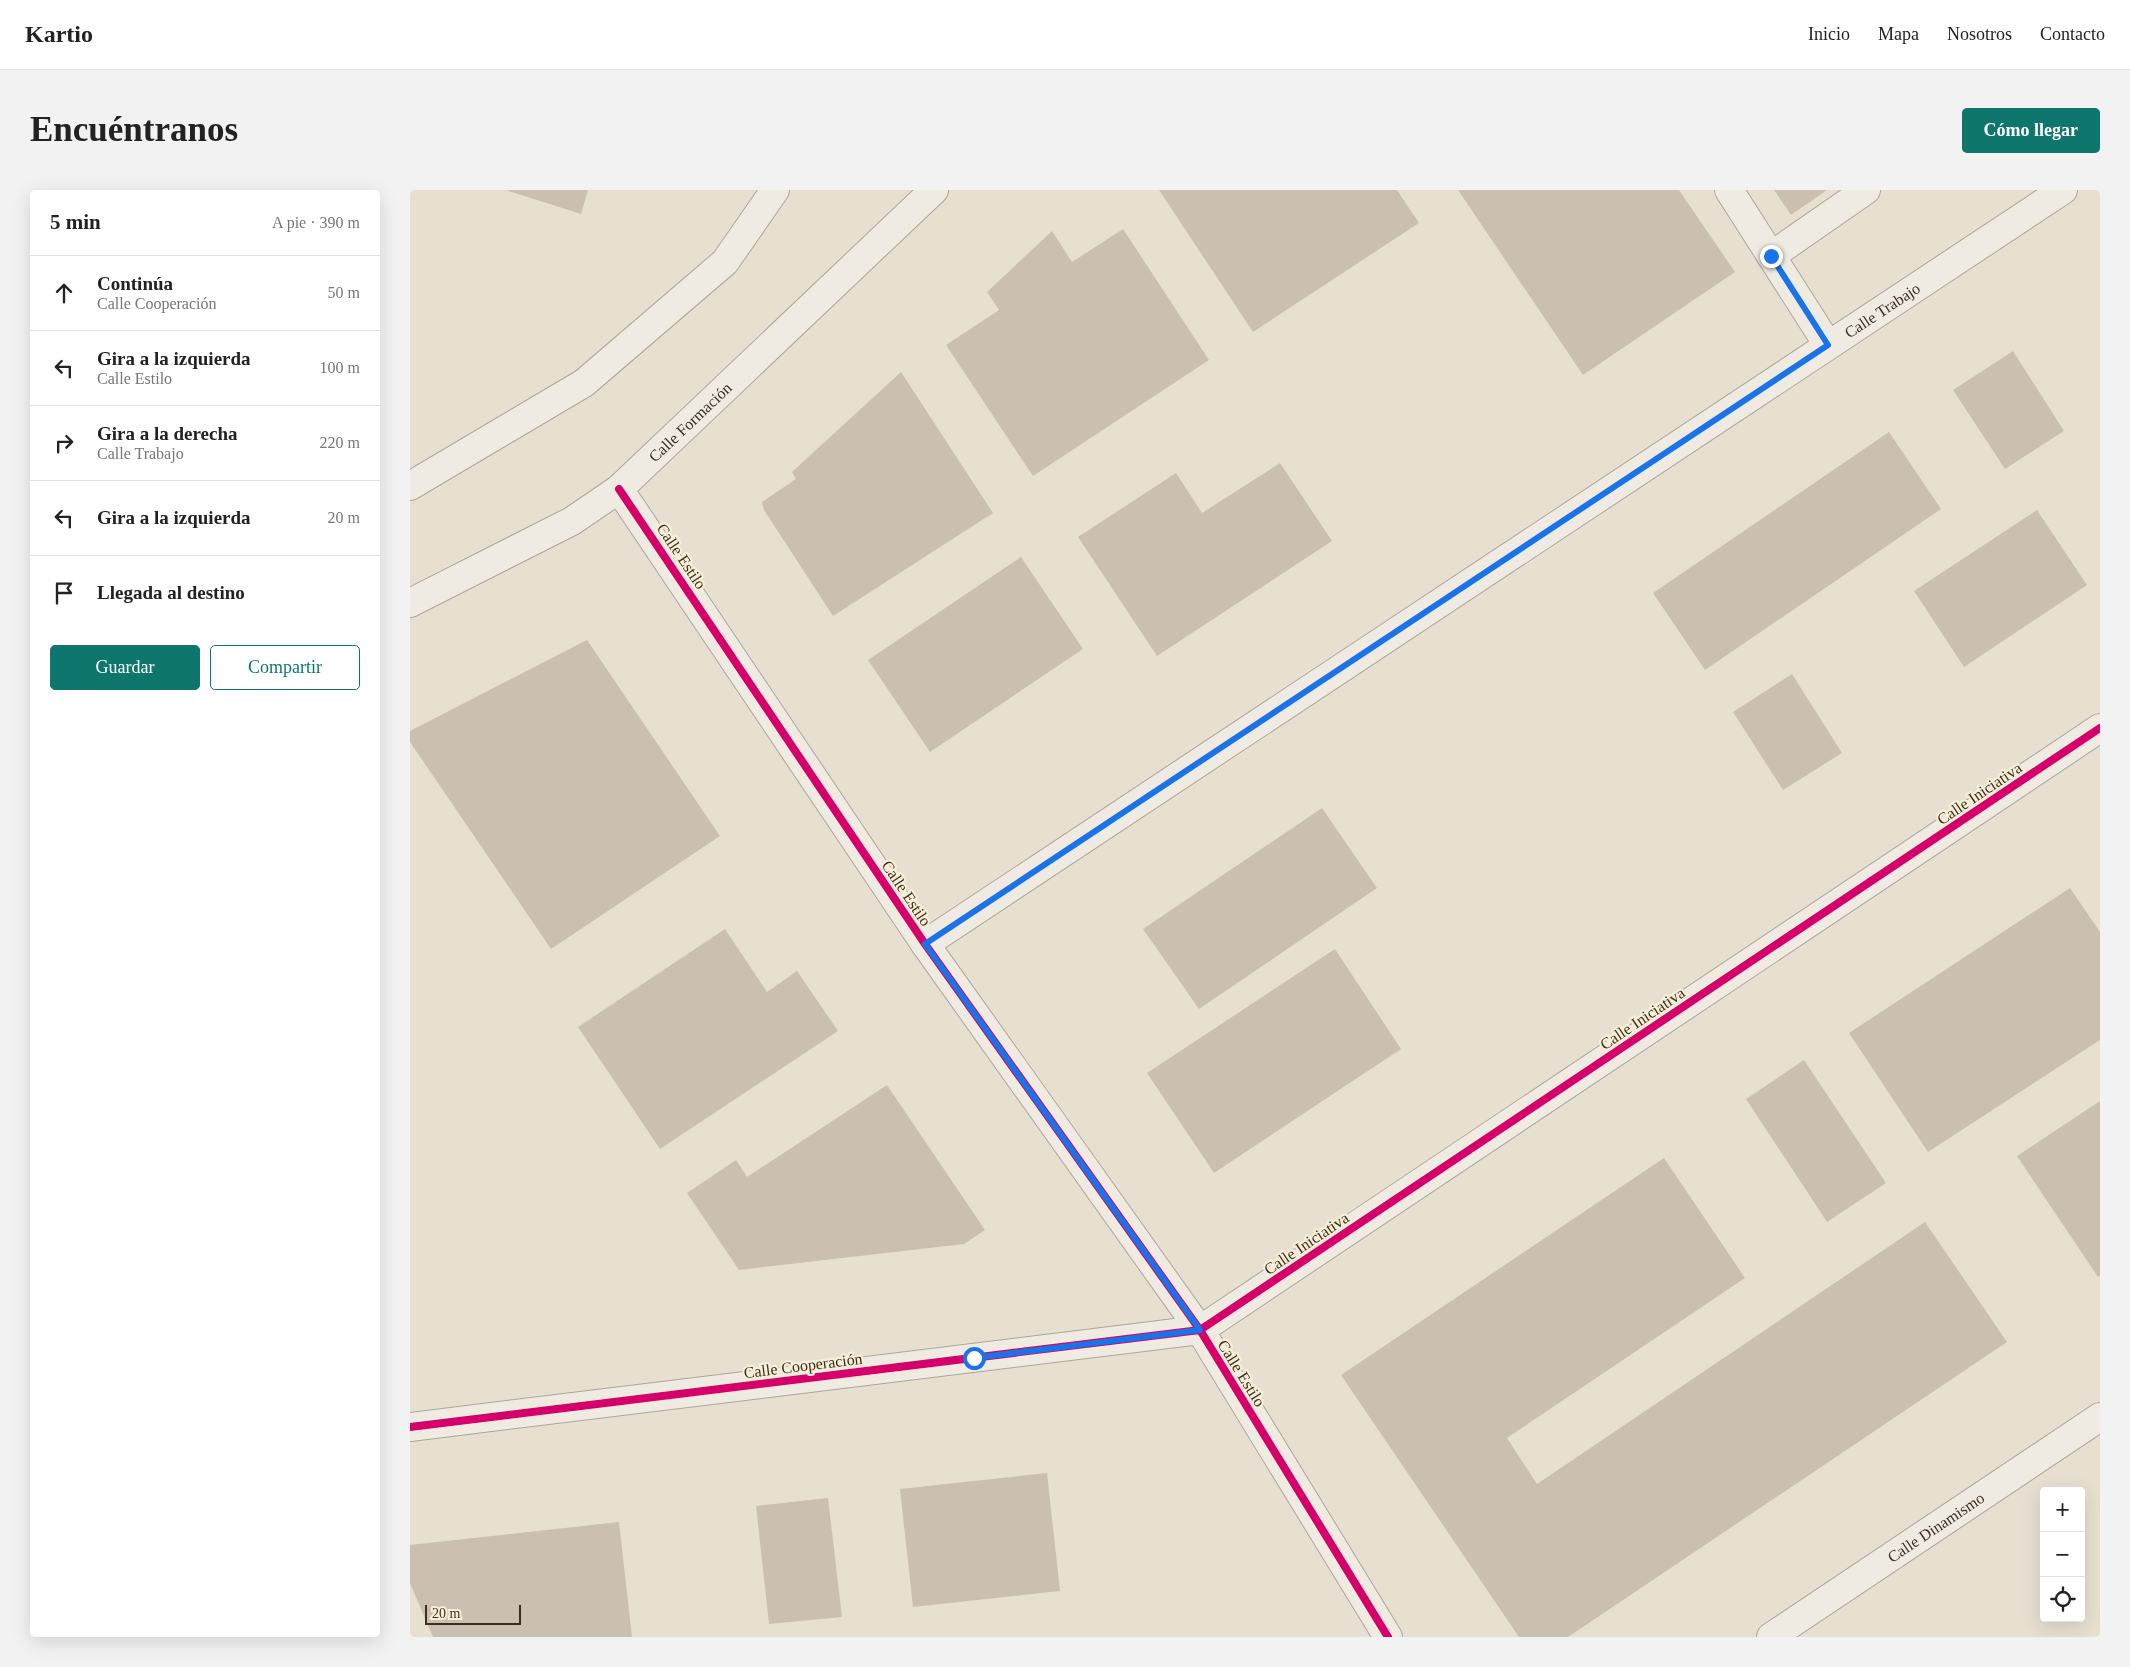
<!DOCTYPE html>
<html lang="es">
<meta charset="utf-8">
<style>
body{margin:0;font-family:Georgia,serif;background:#f2f2f2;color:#222}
.controls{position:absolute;right:15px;bottom:15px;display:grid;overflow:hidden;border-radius:5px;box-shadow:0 5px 20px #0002}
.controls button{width:45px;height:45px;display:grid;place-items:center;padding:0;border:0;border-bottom:1px solid #e0e0e0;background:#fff;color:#222;font:25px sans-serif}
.scale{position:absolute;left:15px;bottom:12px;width:96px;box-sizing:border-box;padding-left:5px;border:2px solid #3d2e20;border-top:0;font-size:14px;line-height:18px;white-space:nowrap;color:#3d2e20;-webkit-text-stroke:4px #f7eed8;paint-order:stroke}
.stop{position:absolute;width:15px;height:15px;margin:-11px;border:4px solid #1a73e8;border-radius:50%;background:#fff}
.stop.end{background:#1a73e8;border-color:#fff;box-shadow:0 1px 5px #0008}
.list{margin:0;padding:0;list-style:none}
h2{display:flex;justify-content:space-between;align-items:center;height:65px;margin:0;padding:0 20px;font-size:21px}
h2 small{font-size:16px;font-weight:400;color:#767676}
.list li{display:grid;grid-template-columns:32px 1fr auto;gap:15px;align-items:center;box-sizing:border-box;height:75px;padding:0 20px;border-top:1px solid #e0e0e0}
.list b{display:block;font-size:19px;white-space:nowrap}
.list p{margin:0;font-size:16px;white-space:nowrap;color:#767676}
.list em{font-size:16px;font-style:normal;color:#767676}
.actions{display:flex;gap:10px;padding:15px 20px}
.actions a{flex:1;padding:11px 0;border:1px solid #0f766e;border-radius:5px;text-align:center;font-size:18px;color:#0f766e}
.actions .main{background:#0f766e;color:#fff}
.icon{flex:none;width:28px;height:28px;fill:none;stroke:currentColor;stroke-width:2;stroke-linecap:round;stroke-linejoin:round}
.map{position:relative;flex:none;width:1690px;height:1447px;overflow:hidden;border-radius:5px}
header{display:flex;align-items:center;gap:30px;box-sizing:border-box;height:70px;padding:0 25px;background:#fff;border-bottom:1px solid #e0e0e0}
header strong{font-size:24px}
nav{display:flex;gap:28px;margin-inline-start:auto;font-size:18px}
.intro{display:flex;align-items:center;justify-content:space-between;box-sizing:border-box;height:120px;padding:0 30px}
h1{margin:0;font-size:35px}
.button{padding:12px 22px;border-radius:5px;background:#0f766e;color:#fff;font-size:18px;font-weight:700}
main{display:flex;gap:30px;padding:0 30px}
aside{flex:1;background:#fff;border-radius:5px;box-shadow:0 5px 20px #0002}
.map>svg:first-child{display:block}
.building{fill:#cbbfb2}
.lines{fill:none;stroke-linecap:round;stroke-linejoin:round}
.minor-casing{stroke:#ada599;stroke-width:30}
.minor{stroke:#efebe3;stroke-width:28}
.cycleway-casing{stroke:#f7eed8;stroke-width:11}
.cycleway{stroke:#d6006c;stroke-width:8}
.route{stroke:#1a73e8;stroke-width:6}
.labels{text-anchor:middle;stroke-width:4.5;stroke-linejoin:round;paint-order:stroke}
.street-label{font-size:16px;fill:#3d2e20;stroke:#f7eed8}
</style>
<header>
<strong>Kartio</strong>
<nav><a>Inicio</a><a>Mapa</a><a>Nosotros</a><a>Contacto</a></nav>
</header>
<div class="intro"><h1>Encuéntranos</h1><a class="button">Cómo llegar</a></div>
<main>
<aside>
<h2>5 min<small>A pie · 390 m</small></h2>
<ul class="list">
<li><svg class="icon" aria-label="ahead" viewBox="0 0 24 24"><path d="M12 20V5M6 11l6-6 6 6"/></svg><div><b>Continúa</b><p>Calle Cooperación</p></div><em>50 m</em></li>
<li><svg class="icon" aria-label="left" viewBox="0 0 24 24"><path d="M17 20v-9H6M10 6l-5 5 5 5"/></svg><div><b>Gira a la izquierda</b><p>Calle Estilo</p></div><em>100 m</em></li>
<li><svg class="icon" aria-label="right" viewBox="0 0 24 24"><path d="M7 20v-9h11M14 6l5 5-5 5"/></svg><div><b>Gira a la derecha</b><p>Calle Trabajo</p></div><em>220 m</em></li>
<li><svg class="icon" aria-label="left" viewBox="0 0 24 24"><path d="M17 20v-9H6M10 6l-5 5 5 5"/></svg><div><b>Gira a la izquierda</b></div><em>20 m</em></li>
<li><svg class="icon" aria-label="arrive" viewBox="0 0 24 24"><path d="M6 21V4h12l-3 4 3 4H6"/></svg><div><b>Llegada al destino</b></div></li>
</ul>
<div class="actions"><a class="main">Guardar</a><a>Compartir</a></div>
</aside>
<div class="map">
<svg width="1690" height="1447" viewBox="0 0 1690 1447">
<rect width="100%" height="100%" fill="#e7e0d1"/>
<g class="building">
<polygon points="96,0 178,0 171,24"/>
<polygon points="749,0 987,0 1009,33 843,142"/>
<polygon points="1048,0 1269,0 1325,82 1173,185"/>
<polygon points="1364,0 1417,0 1381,25"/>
<polygon points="713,39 799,170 623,286 536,155 589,120 577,102 642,41 662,72"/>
<polygon points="1603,161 1654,241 1595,279 1543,200"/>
<polygon points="491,182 583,323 423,426 354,320 352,312 386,289 382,282"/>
<polygon points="1479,242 1531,319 1295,480 1243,403"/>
<polygon points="870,273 922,351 747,466 668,347 766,283 792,323"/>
<polygon points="1627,320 1677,395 1554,477 1504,401"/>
<polygon points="611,367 673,459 520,562 458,470"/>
<polygon points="177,450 310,646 141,759 0,552 0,541"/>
<polygon points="1382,484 1432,563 1373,600 1323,522"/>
<polygon points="912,618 967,698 789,819 733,739"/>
<polygon points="1660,698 1690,742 1690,850 1518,962 1439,843"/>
<polygon points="315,739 357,802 387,781 428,841 250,959 168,837"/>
<polygon points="925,759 991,859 804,983 737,883"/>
<polygon points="1394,870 1476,993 1417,1032 1336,909"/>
<polygon points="477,895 575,1040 554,1054 329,1080 277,1003 326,970 337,987"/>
<polygon points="1690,911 1690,1086 1688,1087 1607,966"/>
<polygon points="1254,968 1335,1088 1097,1248 1127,1294 1515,1032 1597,1152 1158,1447 1109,1447 931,1185"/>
<polygon points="637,1283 650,1401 503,1417 490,1299"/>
<polygon points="418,1308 432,1427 359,1434 346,1316"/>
<polygon points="209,1332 222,1447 23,1447 0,1393 0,1355"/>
</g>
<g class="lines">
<defs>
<g id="minor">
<polyline points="1319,0 1418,155"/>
<polyline points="1361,66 1456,0"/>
<polyline points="0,296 174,193 315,72 365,0"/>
<polyline points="209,299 515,754 790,1140 978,1447"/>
<path id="s1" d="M0,413L162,331L209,299L524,0"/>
<path id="s2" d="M515,754L1653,0"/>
<polyline points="0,1237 790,1140 1690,538"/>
<path id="s3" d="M1361,1447L1690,1227"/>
</g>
</defs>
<use href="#minor" class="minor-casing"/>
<use href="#minor" class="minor"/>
<defs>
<g id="cycleway">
<polyline points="209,299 515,754 790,1140 978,1447"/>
<polyline points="0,1237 790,1140 1690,538"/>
</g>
</defs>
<use href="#cycleway" class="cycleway-casing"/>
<use href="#cycleway" class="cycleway"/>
</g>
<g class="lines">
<polyline class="route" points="564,1168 790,1140 515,754 1418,155 1361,66"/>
</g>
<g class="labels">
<g class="street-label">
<text dy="6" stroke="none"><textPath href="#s2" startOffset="1148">Calle Trabajo</textPath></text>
<text dy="6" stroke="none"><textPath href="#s1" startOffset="336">Calle Formación</textPath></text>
<text transform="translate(272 366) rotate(56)" y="6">Calle Estilo</text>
<text transform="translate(1569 603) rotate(-34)" y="6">Calle Iniciativa</text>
<text transform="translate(497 703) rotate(56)" y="6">Calle Estilo</text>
<text transform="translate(1232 828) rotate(-34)" y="6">Calle Iniciativa</text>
<text transform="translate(896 1053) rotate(-34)" y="6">Calle Iniciativa</text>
<text transform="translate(393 1175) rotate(-7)" y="6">Calle Cooperación</text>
<text transform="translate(832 1183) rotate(58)" y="6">Calle Estilo</text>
<text dy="6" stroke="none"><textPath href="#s3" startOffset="198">Calle Dinamismo</textPath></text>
</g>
</g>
</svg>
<div class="controls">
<button>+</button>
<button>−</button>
<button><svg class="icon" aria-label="locate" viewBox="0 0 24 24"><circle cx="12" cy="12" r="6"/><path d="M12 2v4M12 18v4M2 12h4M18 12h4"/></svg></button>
</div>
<div class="scale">20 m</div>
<div class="stop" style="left:564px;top:1168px"></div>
<div class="stop end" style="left:1361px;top:66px"></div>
</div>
</main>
